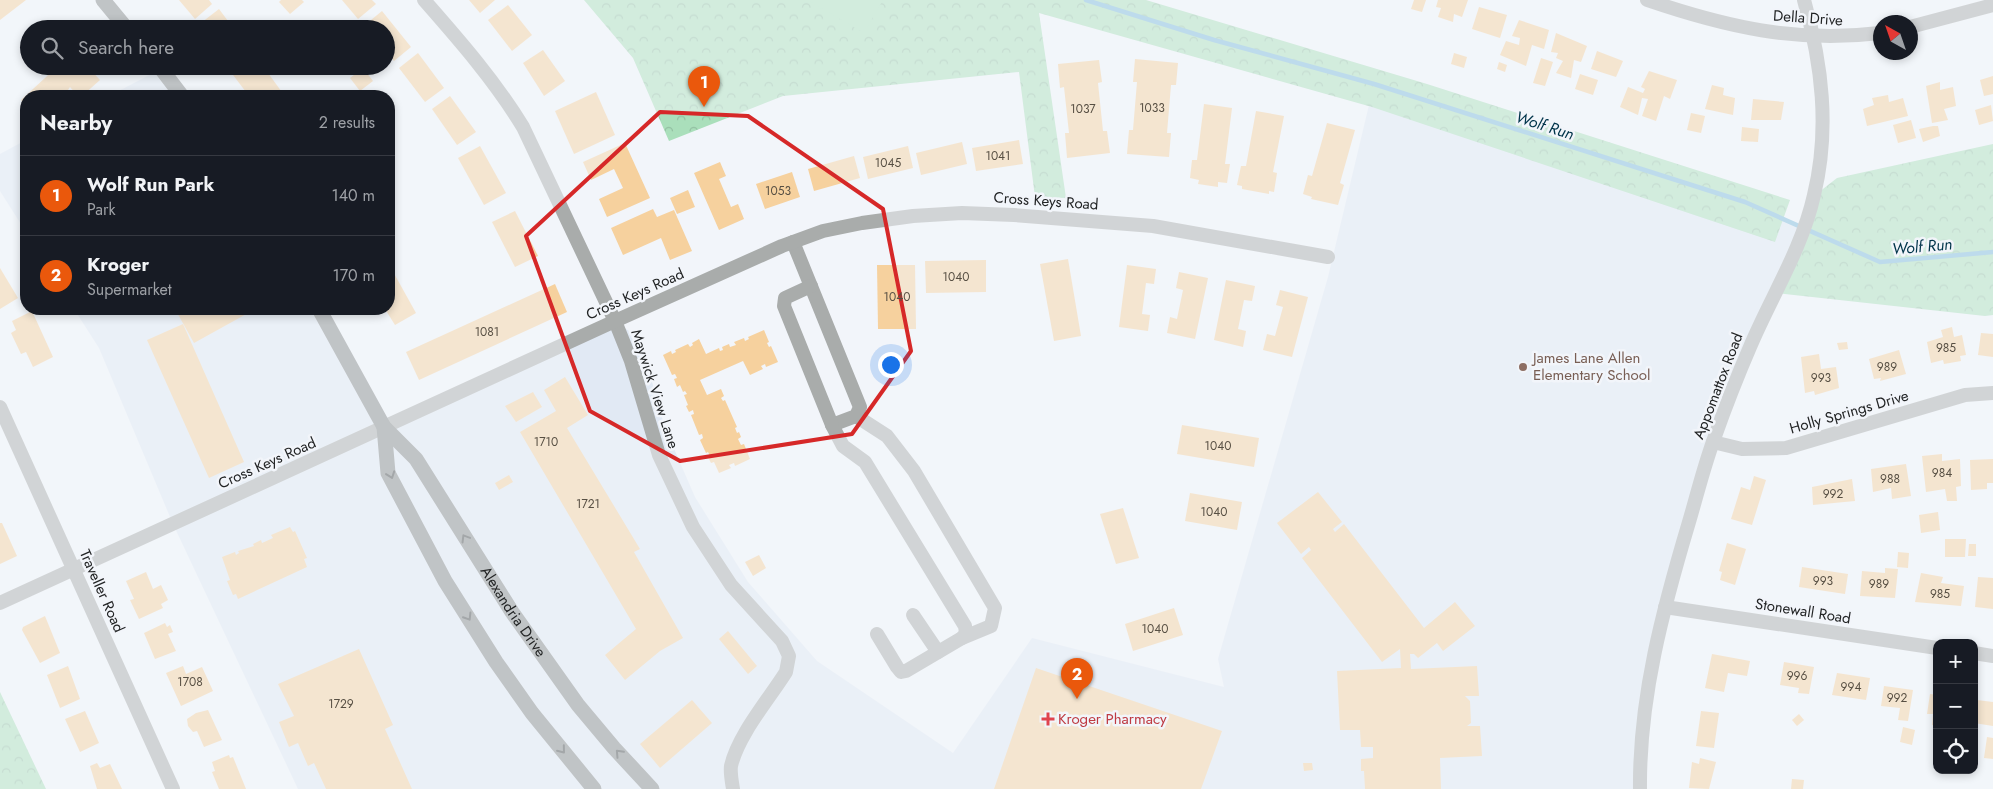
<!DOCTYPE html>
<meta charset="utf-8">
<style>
body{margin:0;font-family:Jost,sans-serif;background:#242831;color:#f1f3f6}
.controls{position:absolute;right:15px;bottom:15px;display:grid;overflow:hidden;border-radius:10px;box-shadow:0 2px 8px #0003}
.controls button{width:45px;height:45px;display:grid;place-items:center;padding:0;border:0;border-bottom:1px solid #363941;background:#171b24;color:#f1f3f6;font:25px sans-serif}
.compass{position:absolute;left:1873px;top:15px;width:45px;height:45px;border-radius:50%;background:#171b24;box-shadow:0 2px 8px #0003;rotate:320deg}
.you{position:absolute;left:890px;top:364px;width:18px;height:18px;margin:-12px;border:4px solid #fff;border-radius:50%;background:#1a73e8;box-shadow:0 0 0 8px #1a73e833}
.badge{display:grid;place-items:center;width:32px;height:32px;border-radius:50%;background:#ea580c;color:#fff;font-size:16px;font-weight:700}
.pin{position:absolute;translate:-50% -41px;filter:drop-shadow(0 1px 2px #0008)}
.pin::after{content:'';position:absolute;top:26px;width:18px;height:15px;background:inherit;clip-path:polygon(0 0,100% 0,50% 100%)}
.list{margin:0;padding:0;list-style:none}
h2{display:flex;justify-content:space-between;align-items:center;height:65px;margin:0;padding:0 20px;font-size:21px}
h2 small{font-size:16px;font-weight:400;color:#9ea1a6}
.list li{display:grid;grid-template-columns:32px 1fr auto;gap:15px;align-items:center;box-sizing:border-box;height:80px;padding:0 20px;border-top:1px solid #363941}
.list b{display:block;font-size:19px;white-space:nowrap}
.list p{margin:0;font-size:16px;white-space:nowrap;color:#9ea1a6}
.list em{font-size:16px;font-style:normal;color:#9ea1a6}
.icon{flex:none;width:28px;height:28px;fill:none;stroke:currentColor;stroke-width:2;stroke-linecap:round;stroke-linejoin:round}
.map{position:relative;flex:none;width:1993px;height:789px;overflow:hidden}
.search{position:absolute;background:#171b24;box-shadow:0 2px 8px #0003;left:20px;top:20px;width:375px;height:55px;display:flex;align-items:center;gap:12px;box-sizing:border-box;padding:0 18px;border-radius:28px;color:#9ea1a6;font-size:19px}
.panel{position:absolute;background:#171b24;box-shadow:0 2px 8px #0003;left:20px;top:90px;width:375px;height:225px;border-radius:20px}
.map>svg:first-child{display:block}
.built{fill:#e1e9f4}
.forest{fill:url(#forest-crowns)}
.pitch{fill:#aadfbb}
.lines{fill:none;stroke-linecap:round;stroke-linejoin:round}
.stream{stroke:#7dbadb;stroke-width:4.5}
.building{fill:#f6d19e}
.street{stroke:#a9acab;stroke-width:14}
.secondary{stroke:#848888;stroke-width:15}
.oneway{stroke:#444748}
.marked{fill:none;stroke:#d62828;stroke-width:4;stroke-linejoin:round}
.education-dot{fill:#8d6e63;stroke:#f2f5fa;stroke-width:2}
.health-dot{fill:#e0444e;stroke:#f2f5fa;stroke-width:2}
.labels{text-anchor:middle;stroke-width:5;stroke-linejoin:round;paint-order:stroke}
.number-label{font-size:12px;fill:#574f43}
.street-label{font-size:15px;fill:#222425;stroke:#f2f5fa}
.education-label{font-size:15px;fill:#785e54;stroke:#f2f5fa;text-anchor:start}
.health-label{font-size:15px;fill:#be3a42;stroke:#f2f5fa;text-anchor:start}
.water-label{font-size:16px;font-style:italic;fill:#00344a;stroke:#f2f5fa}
</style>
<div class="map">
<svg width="1993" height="789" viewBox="0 0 1993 789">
<defs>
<pattern id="forest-crowns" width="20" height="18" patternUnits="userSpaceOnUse" patternTransform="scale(1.25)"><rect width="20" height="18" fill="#aadfbb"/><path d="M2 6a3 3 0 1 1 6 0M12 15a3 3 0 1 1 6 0" fill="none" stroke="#92bfa1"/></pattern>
</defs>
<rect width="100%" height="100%" fill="#f2f5fa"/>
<g class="built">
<polygon points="161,69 182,96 109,96"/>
<polygon points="1374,84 1745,202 1804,229 1713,442 1665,607 1640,789 298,789 173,524 99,348 74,309 318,309 384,427 615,321 640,339 665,428 695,497 748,582 817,661 953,753 1032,638 1224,687 1218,659 1328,277"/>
<polygon points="26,140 26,232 0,191 0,154"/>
</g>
<g class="forest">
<polygon points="584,0 1146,0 1427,84 1790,200 1775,242 1372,107 1039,13 1066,198 1035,197 1019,72 783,96 669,141 633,58"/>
<polygon points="1993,144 1993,315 1985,316 1776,293 1814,196 1837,178"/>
<polygon points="0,692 46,789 0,789"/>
</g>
<polygon class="pitch" points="807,0 883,0 864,33"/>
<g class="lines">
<polyline class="stream" points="1086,0 1214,40 1374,84 1745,202 1880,262 1993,252"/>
</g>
<g class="building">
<polygon points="0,0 26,0 0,20"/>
<polygon points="179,0 209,0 212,4 195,19"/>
<polygon points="281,0 302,0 304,2 290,14 279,2"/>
<polygon points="342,0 372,0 376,4 358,19"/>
<polygon points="469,0 495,0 480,13"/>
<polygon points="1414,0 1426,0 1422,12 1411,9"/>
<polygon points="1438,0 1468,0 1462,17 1454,14 1453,22 1438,17 1441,8 1436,7"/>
<polygon points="508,5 532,35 512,51 488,20"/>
<polygon points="1479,7 1507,15 1500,38 1472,29"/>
<polygon points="219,9 234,29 199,29 197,26"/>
<polygon points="382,11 411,47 394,61 386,51 386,29 360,29"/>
<polygon points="1519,20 1549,30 1544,49 1532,45 1526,66 1500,55 1506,41 1519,45 1520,38 1512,36"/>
<polygon points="1556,33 1587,46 1581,62 1574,60 1571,78 1556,73 1563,61 1556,58 1558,53 1551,52"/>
<polygon points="543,50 565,81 544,96 523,63"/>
<polygon points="1597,51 1623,61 1616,77 1591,69"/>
<polygon points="418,53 444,88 425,102 399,68"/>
<polygon points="1454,53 1467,57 1464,68 1451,64"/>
<polygon points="1541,58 1553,62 1545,86 1533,83"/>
<polygon points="1135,59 1178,63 1176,85 1171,85 1167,133 1171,133 1169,157 1127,154 1129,130 1133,130 1137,82 1133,82"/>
<polygon points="1099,60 1102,82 1098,83 1103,131 1107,131 1110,153 1067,158 1065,133 1069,133 1064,87 1060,88 1058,64"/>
<polygon points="1499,62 1507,65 1505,72 1497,69"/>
<polygon points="58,66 87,66 100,80 82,96 78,96 70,87 64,96 26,96 26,106 21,100"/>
<polygon points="236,66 263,66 284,95 249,96 230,71"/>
<polygon points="363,68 373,81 360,91 350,78"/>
<polygon points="1649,71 1677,80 1670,99 1664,96 1656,121 1642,116 1648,99 1642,98 1638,115 1620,107 1628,87 1643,93 1645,89 1641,87"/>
<polygon points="1580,74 1598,80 1593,95 1575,89"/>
<polygon points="1993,76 1993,94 1984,96 1980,80"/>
<polygon points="1940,82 1940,90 1953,87 1956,106 1944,109 1948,120 1932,123 1926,86"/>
<polygon points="1712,85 1724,88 1723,95 1735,98 1733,115 1705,109"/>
<polygon points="596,92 615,135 574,154 555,111"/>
<polygon points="1888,95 1889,102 1903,98 1908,116 1867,126 1863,109 1874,105 1872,98"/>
<polygon points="450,96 476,132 457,145 432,109"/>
<polygon points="1753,99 1784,102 1781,120 1751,120"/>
<polygon points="1204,104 1232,108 1225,164 1230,164 1227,183 1218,182 1218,187 1198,184 1199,180 1190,178 1192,160 1197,160"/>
<polygon points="1991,105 1993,121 1979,125 1975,110"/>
<polygon points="1256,111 1284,116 1273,172 1277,173 1274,192 1269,191 1269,194 1242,189 1242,186 1237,185 1241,166 1246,166"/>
<polygon points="1691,113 1705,116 1701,133 1687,130"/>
<polygon points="1911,120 1916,138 1898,143 1893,125"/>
<polygon points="1327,123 1355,130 1340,183 1344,185 1338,205 1311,199 1312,197 1303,194 1308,175 1312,176"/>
<polygon points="1933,126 1938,126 1940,136 1923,142 1919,129"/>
<polygon points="1742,127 1759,129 1758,142 1741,141"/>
<polygon points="1019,140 1023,164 976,171 972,148"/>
<polygon points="962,142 967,164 921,175 916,153"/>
<polygon points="625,143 650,198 607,217 599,199 623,188 614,169 591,180 583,162"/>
<polygon points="480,146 506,193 484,205 458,158"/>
<polygon points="908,146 913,168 868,179 863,157"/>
<polygon points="854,156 860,178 814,191 808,169"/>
<polygon points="720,162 726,176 719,179 731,207 738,204 744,219 719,230 694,173"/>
<polygon points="792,172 800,197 765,209 756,184"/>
<polygon points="688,190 695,207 677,214 670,198"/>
<polygon points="653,209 657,217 674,210 692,251 670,260 661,238 623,255 611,228"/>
<polygon points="515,211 538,256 515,267 492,222"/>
<polygon points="1068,259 1081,336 1054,341 1040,264"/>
<polygon points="986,260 986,292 926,293 925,261"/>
<polygon points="877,265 915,265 916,329 878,329"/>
<polygon points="1127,265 1156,269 1154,284 1146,283 1142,314 1150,315 1148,331 1119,327"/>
<polygon points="0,268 18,298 0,309"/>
<polygon points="391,268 416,313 395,325 385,309 389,309 389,269"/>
<polygon points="1179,272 1208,278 1195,339 1167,333 1170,317 1177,319 1183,290 1176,288"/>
<polygon points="1226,280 1255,286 1252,301 1244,300 1238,329 1246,331 1243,347 1214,340"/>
<polygon points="555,284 567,312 419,380 406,352"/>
<polygon points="1280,290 1308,297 1292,357 1263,350 1267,334 1275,336 1283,307 1276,305"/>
<polygon points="175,309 249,309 250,312 194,343"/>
<polygon points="32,311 53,357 33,367 26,352 21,354 11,333 16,330 12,321"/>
<polygon points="183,324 244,462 209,478 147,340"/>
<polygon points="1952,327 1954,337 1962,335 1966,355 1960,356 1961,361 1944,364 1943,360 1931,363 1927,342 1943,337 1941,330"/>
<polygon points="764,330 769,342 767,343 769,347 771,346 778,362 766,367 765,364 761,366 763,369 750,375 743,361 700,380 707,395 721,389 724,396 721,398 723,401 725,400 737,427 735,428 737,433 739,432 741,437 738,439 741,445 744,444 750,459 735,466 734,463 729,465 731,468 719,473 714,462 711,463 708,457 710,456 708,452 706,453 700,440 703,438 702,434 699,435 691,415 694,414 693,410 689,412 686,406 688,405 684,395 687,394 685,391 683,392 680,385 677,387 674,379 677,378 675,374 672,375 663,355 671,351 672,354 676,352 675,350 688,344 690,347 693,345 692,343 699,339 706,354 719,348 720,351 723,350 722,347 729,344 730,347 736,345 734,342 744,338 745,341 749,339 748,337"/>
<polygon points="1981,333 1993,334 1993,357 1978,355"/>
<polygon points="1847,342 1848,349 1839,350 1837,343"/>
<polygon points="1899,350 1906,374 1880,381 1881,378 1874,379 1869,359"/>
<polygon points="1819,354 1821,369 1836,367 1839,388 1815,395 1814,391 1805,393 1801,357"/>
<polygon points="565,377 588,415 567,428 640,549 634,552 683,638 660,651 625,680 605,655 636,629 520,432 556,411 544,390"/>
<polygon points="533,392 542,407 516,422 505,406"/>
<polygon points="1182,425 1259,438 1254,467 1177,454"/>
<polygon points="1942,454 1942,461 1960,459 1961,486 1956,487 1957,501 1947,501 1945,489 1926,492 1922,456"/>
<polygon points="1993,459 1993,483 1987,483 1987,489 1971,490 1970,460"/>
<polygon points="1906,464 1911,496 1892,499 1891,488 1873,492 1871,469"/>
<polygon points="509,475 513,482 499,490 495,483"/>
<polygon points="1754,476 1766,480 1752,525 1731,519 1741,487 1750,490"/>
<polygon points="1852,479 1855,501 1813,505 1812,487"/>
<polygon points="1318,492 1342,522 1333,529 1335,532 1344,524 1424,628 1455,602 1475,626 1443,651 1437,643 1418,658 1414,654 1410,654 1411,669 1477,666 1479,696 1465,696 1470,701 1471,723 1467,726 1480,726 1482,756 1440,758 1441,789 1365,789 1364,771 1361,771 1361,759 1373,758 1373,747 1361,747 1360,730 1340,730 1337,671 1401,668 1400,649 1382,662 1302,558 1311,550 1309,547 1301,554 1277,523"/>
<polygon points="1190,493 1242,502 1237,530 1185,521"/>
<polygon points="1123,508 1139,558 1116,564 1100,514"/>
<polygon points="1938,512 1940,530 1921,533 1919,515"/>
<polygon points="0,523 2,523 17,556 0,564"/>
<polygon points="290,527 293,532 295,531 307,558 304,559 307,567 238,599 236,594 233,595 227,581 230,580 222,557 235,552 236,555 239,553 238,551 254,546 253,544 261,540 262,543 273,538 271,535"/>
<polygon points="1945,539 1966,539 1965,557 1945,557"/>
<polygon points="1727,543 1746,549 1735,585 1720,580 1722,572 1719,571"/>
<polygon points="1969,544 1976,544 1976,556 1968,556"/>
<polygon points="1898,552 1909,553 1908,568 1897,567"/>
<polygon points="759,555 766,568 753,576 745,562"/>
<polygon points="1802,567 1848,574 1845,594 1799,587"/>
<polygon points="1885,568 1898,569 1895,598 1860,596 1862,571 1885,573"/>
<polygon points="146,572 153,589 161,585 168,600 161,604 163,608 139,619 130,600 134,599 126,581"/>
<polygon points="1921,573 1943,577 1941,583 1964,586 1961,606 1915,602"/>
<polygon points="1978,577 1993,578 1993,609 1975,607"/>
<polygon points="1174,608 1183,635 1133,651 1125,624"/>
<polygon points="45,616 60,653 40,663 22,630 23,627"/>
<polygon points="165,623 167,627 170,625 173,632 168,634 176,651 155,659 144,633"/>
<polygon points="728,631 757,666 748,674 719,639"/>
<polygon points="359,649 393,725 385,729 412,789 326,789 314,763 308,766 298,743 289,747 279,722 294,716 278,684"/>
<polygon points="1712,654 1750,661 1747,676 1728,673 1724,692 1705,688"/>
<polygon points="1784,662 1814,667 1809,694 1798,693 1799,688 1780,685"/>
<polygon points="68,666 80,699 60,708 47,675"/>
<polygon points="183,666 186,674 202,667 213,691 181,706 166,673"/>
<polygon points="1036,668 1222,731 1201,789 994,789"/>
<polygon points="1837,673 1870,678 1866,700 1832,695"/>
<polygon points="1884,686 1913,690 1908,721 1898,720 1900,708 1881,706"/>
<polygon points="1930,694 1937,695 1937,726 1932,725 1933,714 1927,714"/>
<polygon points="692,700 712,723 660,768 640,744"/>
<polygon points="1977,700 1993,702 1993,726 1974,723"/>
<polygon points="208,710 222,740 204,747 197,731 193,732 188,726 187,719 196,713"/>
<polygon points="85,711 99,743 80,752 65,719"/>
<polygon points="1701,711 1719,713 1714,748 1696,746"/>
<polygon points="1799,714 1804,720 1797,726 1792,720"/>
<polygon points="1903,727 1915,730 1912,745 1900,742"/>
<polygon points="1987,737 1993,738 1993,759 1984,758"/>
<polygon points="229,755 230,758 233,757 246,789 219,789 212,772 215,771 212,762"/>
<polygon points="1700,758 1716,762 1709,789 1689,788 1692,762 1699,764"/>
<polygon points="97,763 100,768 110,764 122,789 97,789 90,766"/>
<polygon points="1303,763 1312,763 1313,770 1304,771"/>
<polygon points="1792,779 1804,780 1803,789 1791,789"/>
</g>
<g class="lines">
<g class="street">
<path d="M424,0C460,41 495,81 523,127L615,321L631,361L659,455L693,527L731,585L782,641L789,656L786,672C769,699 738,735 731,766C730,773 732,782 733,789"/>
<path d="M1647,0C1726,27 1796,43 1880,33"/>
<polyline points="1910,27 1993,5"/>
<polyline points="793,242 860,407 856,416 832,425 843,446 865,462 965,626 966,633 962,638 906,671 901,672 897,667 877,634"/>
<polyline points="811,286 785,298 784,306 832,425"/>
<polyline points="0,407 173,789"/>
<polyline points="856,416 887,436 914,471 995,608 991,626 962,638"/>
<polyline points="1713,442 1742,449 1786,448 1965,395 1993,393"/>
<polyline points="0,603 615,321 782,246 823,231 862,223 913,216 962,213 1014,215 1153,226 1328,257"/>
<polyline points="1665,607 1937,648"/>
<polyline points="913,615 938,652"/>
<polyline points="1974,653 1993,656"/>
<path d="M1640,789C1639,698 1663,609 1689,522C1697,495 1704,466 1714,439C1725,408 1737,377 1750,347C1771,297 1802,249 1814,195C1830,129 1822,64 1804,0"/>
</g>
<g class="secondary">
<polyline points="103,0 127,29"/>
<polyline points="159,66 182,96"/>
<path id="s1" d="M319,309L384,427L416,459L512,612L578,705L614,748L652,789"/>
<polyline points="384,427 388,473 445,581 496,662 532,713 594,789"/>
</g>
</g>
<defs><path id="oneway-chevron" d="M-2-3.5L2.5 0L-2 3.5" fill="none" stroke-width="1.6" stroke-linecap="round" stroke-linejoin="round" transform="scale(1.25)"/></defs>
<g class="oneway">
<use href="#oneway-chevron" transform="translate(391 475) rotate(70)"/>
<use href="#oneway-chevron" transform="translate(465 538) rotate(-121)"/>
<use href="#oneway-chevron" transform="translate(468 617) rotate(58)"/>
<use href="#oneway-chevron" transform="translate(562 750) rotate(51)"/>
<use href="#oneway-chevron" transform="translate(619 753) rotate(-133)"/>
</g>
<path d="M0 0H1993V789H0ZM660,112L748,116L883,209L911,351L852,434L680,461L590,411L526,236Z" fill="#f2f5fa" fill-opacity=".55" fill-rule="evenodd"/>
<path class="marked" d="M660,112L748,116L883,209L911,351L852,434L680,461L590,411L526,236Z"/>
<circle class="education-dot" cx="1523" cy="367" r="5"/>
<path class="health-dot" d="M1045.5 711.5h5v5h5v5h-5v5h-5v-5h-5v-5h5z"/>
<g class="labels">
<g class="number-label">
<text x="1152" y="112">1033</text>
<text x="1083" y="113">1037</text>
<text x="998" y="160">1041</text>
<text x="888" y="167">1045</text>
<text x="778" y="195">1053</text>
<text x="956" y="281">1040</text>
<text x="897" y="301">1040</text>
<text x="487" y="336">1081</text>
<text x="1946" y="352">985</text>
<text x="1887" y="371">989</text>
<text x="1821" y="382">993</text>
<text x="546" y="446">1710</text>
<text x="1218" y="450">1040</text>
<text x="1942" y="477">984</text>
<text x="1890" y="483">988</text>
<text x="1833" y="498">992</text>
<text x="588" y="508">1721</text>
<text x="1214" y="516">1040</text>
<text x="1823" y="585">993</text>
<text x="1879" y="588">989</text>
<text x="1940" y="598">985</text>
<text x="1155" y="633">1040</text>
<text x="1797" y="680">996</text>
<text x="190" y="686">1708</text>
<text x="1851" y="691">994</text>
<text x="1897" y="702">992</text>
<text x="341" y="708">1729</text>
</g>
<g class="street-label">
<text transform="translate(1808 18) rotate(4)" y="5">Della Drive</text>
<text transform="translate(1046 201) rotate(4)" y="5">Cross Keys Road</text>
<text transform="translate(635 294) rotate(-24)" y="5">Cross Keys Road</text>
<text transform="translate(1718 386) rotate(-69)" y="5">Appomattox Road</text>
<text transform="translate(655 389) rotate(72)" y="5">Maywick View Lane</text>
<text transform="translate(1849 412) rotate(-16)" y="5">Holly Springs Drive</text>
<text transform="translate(267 463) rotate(-24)" y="5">Cross Keys Road</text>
<text transform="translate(102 591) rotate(66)" y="5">Traveller Road</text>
<text dy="5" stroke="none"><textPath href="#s1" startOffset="361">Alexandria Drive</textPath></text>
<text transform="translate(1803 611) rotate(9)" y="5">Stonewall Road</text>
</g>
<g class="education-label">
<text x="1533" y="363">James Lane Allen<tspan x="1533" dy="17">Elementary School</tspan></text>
</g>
<g class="health-label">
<text x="1058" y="724">Kroger Pharmacy</text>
</g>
<g class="water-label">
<text transform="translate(1545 125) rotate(18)" y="6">Wolf Run</text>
<text transform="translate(1922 246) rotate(-5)" y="6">Wolf Run</text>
</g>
</g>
</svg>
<div class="controls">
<button>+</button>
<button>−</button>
<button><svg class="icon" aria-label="locate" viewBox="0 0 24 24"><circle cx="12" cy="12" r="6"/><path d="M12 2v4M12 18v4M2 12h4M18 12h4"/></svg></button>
</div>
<svg class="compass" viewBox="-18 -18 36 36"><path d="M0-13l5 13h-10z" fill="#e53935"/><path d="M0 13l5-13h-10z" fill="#9ea1a6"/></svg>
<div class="you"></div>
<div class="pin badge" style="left:704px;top:107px">1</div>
<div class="pin badge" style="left:1077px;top:699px">2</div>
<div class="search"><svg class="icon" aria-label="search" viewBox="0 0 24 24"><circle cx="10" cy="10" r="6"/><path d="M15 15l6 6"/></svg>Search here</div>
<section class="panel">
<h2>Nearby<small>2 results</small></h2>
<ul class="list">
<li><span class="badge">1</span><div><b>Wolf Run Park</b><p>Park</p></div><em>140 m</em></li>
<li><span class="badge">2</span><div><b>Kroger</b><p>Supermarket</p></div><em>170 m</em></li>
</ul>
</section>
</div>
